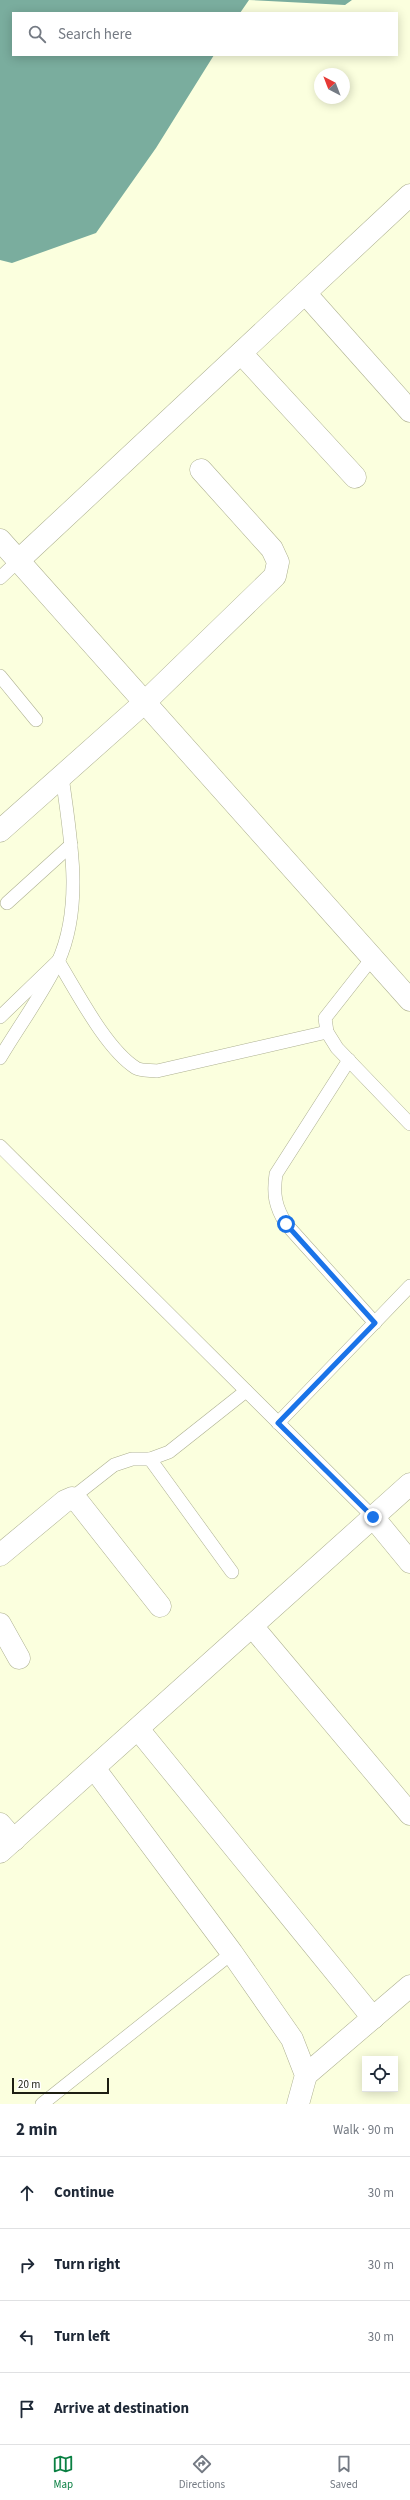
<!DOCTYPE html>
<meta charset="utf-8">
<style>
body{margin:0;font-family:"Source Sans 3",sans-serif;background:#f2f2f3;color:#1f2937}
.controls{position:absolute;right:12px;bottom:12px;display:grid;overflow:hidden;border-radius:0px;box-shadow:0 2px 10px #0003}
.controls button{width:36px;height:36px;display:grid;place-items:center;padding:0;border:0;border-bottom:1px solid #e0e1e3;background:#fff;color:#1f2937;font:20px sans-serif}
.compass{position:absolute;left:314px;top:68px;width:36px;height:36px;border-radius:50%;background:#fff;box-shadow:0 2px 10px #0003;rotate:318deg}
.scale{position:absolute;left:12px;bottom:10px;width:97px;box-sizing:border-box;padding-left:4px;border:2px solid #1d1e12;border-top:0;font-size:11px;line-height:14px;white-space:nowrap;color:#1d1e12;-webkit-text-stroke:3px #fff;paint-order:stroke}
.stop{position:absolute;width:12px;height:12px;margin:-9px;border:3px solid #1a73e8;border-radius:50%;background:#fff}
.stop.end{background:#1a73e8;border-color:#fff;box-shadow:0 1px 4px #0008}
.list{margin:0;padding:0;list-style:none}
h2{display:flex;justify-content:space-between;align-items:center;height:52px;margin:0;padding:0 16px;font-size:17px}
h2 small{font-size:13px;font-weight:400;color:#747a83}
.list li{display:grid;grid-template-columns:26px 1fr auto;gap:12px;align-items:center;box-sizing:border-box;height:72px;padding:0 16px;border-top:1px solid #e0e1e3}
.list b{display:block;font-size:15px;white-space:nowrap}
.list em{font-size:13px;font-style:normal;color:#747a83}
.icon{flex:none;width:22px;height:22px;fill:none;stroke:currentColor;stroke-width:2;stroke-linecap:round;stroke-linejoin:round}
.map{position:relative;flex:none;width:410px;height:2104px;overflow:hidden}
.search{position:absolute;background:#fff;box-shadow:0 2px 10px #0003;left:12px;right:12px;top:12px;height:44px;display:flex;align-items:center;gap:10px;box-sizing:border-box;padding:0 14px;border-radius:0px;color:#747a83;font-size:15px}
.sheet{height:340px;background:#fff}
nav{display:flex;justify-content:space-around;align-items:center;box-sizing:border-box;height:56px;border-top:1px solid #e0e1e3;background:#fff;font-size:11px;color:#747a83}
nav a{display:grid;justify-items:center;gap:2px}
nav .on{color:#0b8043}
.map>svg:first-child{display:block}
.water{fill:#7aad9e}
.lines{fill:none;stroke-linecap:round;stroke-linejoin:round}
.service-casing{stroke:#adb091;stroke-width:14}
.minor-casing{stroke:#adb091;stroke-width:23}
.tertiary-casing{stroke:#adb091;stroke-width:23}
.service{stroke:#fff;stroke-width:13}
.minor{stroke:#fff;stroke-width:22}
.tertiary{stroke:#fff;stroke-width:22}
.route{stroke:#1a73e8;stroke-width:5}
</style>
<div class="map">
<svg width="410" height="2104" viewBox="0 0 410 2104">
<rect width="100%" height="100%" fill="#fbffde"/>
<polygon class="water" points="0,0 352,0 345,5 249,0 240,13 13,13 13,55 214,55 156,148 96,233 12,263 0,260"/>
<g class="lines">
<defs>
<g id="service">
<polyline points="0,578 19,560"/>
<polyline points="0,676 36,720"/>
<polyline points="7,903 71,845"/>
<polyline points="373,957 325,1018 327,1032 337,1048 410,1124"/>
<path d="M0,1017L58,961C77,992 106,1049 136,1068C141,1071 151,1070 157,1071L327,1032"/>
<path d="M0,1058C19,1026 42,995 58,962C84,905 70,836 62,776"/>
<path d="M349,1060L276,1174C273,1194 275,1206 286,1224L375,1323"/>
<polyline points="0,1146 373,1517"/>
<polyline points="278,1423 410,1286"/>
<polyline points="150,1459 232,1572"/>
<polyline points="72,1498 114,1465 132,1459 150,1459 169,1452 246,1391"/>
<polyline points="42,2104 232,1953"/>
</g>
<g id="minor">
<polyline points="305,293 410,411"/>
<polyline points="241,353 355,477"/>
<polyline points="0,831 145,702 275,576 278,562 272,549 201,470"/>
<polyline points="373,1517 410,1562"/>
<polyline points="0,1555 65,1501 72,1498 79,1503 160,1606"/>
<polyline points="0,1624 19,1658"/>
<polyline points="252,1626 410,1814"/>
<polyline points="138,1729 373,2018"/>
<polyline points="94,1768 232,1953 292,2039 306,2075 298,2104"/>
<polyline points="0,1824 14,1840"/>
<polyline points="0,1852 410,1484"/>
<polyline points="306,2075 410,1986"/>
</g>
<g id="tertiary">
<polyline points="0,540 410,1000"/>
<polyline points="19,560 410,195"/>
</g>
</defs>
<use href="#service" class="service-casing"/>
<use href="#minor" class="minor-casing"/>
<use href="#tertiary" class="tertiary-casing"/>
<use href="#service" class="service"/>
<use href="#minor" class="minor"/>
<use href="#tertiary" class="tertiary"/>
</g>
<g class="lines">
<polyline class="route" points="286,1224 375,1323 278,1423 373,1517"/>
</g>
</svg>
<div class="controls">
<button><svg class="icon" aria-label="locate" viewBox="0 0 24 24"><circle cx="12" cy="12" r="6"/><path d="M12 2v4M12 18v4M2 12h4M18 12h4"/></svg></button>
</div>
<svg class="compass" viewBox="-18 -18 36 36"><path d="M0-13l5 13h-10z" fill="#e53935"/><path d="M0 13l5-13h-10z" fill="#747a83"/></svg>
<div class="scale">20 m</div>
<div class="stop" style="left:286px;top:1224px"></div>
<div class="stop end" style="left:373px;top:1517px"></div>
<div class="search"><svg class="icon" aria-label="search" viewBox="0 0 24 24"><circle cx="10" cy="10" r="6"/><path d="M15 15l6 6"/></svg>Search here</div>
</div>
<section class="sheet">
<h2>2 min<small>Walk · 90 m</small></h2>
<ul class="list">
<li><svg class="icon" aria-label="ahead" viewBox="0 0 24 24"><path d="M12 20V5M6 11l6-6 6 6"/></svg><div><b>Continue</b></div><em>30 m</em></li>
<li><svg class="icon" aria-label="right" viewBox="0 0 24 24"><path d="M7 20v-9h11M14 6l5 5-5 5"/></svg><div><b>Turn right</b></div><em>30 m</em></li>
<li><svg class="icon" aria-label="left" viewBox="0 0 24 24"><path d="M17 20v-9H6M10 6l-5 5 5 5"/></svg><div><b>Turn left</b></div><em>30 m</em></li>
<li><svg class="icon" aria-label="arrive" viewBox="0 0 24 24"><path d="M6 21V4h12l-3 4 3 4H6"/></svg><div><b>Arrive at destination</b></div></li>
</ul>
</section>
<nav>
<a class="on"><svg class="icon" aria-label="map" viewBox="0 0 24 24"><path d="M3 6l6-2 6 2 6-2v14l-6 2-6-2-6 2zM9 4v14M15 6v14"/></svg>Map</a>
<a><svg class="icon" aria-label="directions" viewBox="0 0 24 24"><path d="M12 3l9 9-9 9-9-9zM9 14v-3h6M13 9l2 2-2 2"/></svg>Directions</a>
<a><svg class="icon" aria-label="saved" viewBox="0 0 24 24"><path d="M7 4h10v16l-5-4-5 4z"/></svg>Saved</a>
</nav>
